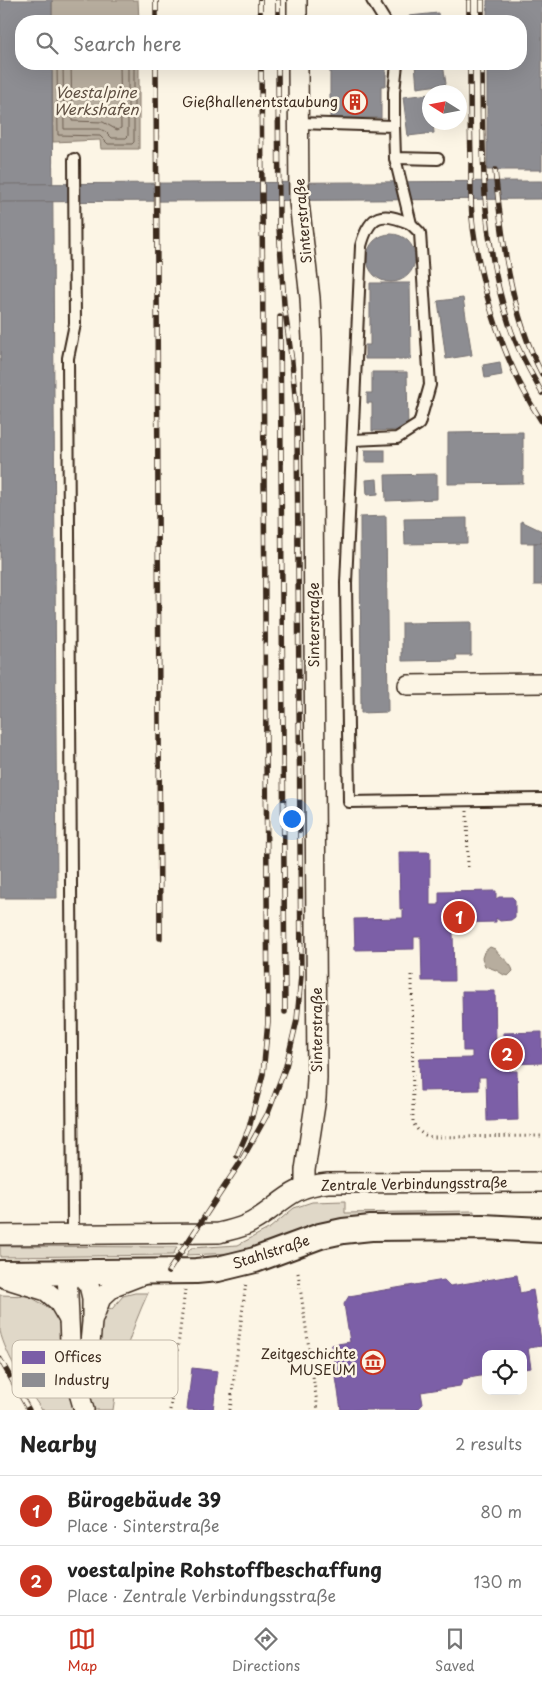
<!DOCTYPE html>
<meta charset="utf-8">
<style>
body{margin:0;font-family:"Playpen Sans",sans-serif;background:#f2f2f2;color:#222}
.controls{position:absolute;right:15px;bottom:15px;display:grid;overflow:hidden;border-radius:10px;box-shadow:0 5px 20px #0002}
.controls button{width:45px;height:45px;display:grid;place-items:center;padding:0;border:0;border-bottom:1px solid #e0e0e0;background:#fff;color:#222;font:25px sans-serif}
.compass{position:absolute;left:422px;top:85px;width:45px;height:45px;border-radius:50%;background:#fff;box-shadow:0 5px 20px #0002;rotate:281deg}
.you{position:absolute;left:291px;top:818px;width:18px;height:18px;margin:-12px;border:4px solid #fff;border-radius:50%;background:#1a73e8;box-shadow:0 0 0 8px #1a73e833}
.badge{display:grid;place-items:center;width:32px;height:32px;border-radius:50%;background:#c8321e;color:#fff;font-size:16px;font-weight:700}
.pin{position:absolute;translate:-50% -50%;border:2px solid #fff;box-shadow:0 1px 5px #0006}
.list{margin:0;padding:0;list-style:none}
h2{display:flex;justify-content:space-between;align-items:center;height:65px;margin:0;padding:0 20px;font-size:21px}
h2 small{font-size:16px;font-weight:400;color:#767676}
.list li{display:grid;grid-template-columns:32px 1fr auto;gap:15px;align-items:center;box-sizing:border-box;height:70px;padding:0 20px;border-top:1px solid #e0e0e0}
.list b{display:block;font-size:19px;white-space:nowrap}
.list p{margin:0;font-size:16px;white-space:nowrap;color:#767676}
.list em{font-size:16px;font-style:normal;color:#767676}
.icon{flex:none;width:28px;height:28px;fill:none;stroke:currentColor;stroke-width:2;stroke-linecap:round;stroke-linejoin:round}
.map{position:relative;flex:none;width:542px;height:1410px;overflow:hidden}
.search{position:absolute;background:#fff;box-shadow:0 5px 20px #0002;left:15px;right:15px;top:15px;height:55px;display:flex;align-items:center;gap:12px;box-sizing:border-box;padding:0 18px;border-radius:20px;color:#767676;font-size:19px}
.sheet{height:205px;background:#fff}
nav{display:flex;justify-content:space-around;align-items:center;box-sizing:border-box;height:70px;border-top:1px solid #e0e0e0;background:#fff;font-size:14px;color:#767676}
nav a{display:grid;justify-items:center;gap:2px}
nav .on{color:#c8321e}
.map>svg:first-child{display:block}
.green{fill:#e0d8c8;stroke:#8e8173}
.water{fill:#b7ad9e;stroke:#85796b}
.offices{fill:#7b5ea7;stroke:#684e7e}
.industry{fill:#8d8d92;stroke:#746f6f}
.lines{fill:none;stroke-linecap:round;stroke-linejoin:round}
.shore{stroke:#6d5e51;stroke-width:1}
.service-casing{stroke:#3b2a1e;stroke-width:14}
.minor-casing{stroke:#3b2a1e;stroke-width:22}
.tertiary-casing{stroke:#3b2a1e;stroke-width:28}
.path{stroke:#3b2a1e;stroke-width:3;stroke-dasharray:1 4;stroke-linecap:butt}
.service{stroke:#fcf5e5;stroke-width:10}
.minor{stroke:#fcf5e5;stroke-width:19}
.tertiary{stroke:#fcf5e5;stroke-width:24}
.rail-casing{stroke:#3b2a1e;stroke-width:5.5}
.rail{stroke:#fcf5e5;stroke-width:4;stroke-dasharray:11;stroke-linecap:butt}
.labels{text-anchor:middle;stroke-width:5;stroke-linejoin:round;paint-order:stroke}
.poi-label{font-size:14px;fill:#3b2a1e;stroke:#fcf5e5;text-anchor:end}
.street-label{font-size:14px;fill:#3b2a1e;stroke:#fcf5e5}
.water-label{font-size:15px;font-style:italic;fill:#605144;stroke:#fcf5e5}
.key{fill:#fcf5e5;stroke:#c2b8a9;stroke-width:1}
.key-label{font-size:14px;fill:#3b2a1e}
</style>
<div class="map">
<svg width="542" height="1410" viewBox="0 0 542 1410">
<rect width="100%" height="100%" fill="#fcf5e5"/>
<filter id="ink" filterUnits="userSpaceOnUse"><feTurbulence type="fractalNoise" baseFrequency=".02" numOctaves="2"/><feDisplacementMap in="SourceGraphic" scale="10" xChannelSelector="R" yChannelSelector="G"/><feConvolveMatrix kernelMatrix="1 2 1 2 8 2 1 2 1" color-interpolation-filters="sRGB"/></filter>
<g filter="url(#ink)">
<g class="green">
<polygon points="345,1201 345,1213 474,1211 474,1217 266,1246 233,1253 186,1255 191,1248 238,1245 270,1228 294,1208 312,1202"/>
<polygon points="0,1246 177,1247 173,1255 0,1257"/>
<path d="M135,1293H148C131,1330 118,1369 113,1410H94C85,1391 96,1383 99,1365C100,1359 99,1352 99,1345C99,1332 101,1319 105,1307L112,1309L123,1296Z"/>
<path d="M0,1295L29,1296L49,1308L53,1307L61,1322L66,1376L73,1410H42C28,1390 5,1354 0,1331C0,1320 0,1306 0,1295Z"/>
</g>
<g class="water">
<polygon points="52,0 138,0 139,21 52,21"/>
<polygon points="52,64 139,64 139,149 101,149 100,140 53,142"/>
<path d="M490,947L495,949C501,958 511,962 513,971L508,976L504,975L496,970L485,966L482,958L484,952Z"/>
</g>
<g class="offices">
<polygon points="399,852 430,852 430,905 439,905 439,892 496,891 496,899 499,897 512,897 515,900 515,917 511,920 500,921 496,918 496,922 449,923 449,931 453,931 454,981 422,981 421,937 414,937 414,949 355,950 354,919 403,918 403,909 400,909"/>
<polygon points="462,991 495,991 496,1044 503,1044 503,1033 542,1032 542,1063 510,1064 510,1071 517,1071 518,1120 487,1121 486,1077 479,1077 479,1090 420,1091 419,1059 472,1058 472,1051 463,1051"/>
<polygon points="517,1275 520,1293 533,1290 542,1346 528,1348 531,1368 523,1369 523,1354 486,1354 486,1375 463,1379 460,1386 421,1392 423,1404 417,1410 341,1410 331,1345 350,1342 344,1304 349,1296 444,1280 450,1286"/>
<polygon points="192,1368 218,1371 213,1410 187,1410"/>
</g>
<g class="industry">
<polygon points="0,0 52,0 52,21 21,21 21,64 52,64 57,898 0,898"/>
<polygon points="487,0 542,0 542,170 487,170 487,64 521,64 521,21 487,21"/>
<polygon points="438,13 439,21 410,21 409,16"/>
<polygon points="330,64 386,64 386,86 381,86 381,118 330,118"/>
<polygon points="415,64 443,64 446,84 417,88"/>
<polygon points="430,94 430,122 433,122 434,133 408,136 403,97"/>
<polygon points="542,181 542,199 0,202 0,184"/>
<circle cx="391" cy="258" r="24"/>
<polygon points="370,283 410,283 411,359 365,359 365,345 370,345"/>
<polygon points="463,298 472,355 446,359 438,301"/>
<polygon points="500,362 502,375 485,378 483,365"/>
<polygon points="372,372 407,372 408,430 372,431 372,403 367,403 367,393 372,393"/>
<polygon points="523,432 523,483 448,484 448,433"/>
<rect x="365" y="450" width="20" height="12"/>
<polygon points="437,474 437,499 386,501 385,475"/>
<polygon points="377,479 378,494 367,495 366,480"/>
<polygon points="386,516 388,712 361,713 360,517"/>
<polygon points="467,518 467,543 405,544 404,519"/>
<polygon points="521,521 542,531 542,543 521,543"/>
<rect x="534" y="543" width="8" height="42"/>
<polygon points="471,622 471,655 456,655 457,660 402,661 402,623"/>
</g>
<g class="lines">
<g class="shore">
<polyline points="57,64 58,135 100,136 108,144 132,144 134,142 134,64"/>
<polyline points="63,64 64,129 100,129 106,132 112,138 126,138 128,136 128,64"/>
<polyline points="71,64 72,121 103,122 117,130 121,128 120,64"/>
</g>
<defs>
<g id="service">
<polyline points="372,0 385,21"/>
<polyline points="298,123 394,126 395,158 438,159"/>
<polyline points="394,126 394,92 397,64"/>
<path d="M411,224C382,211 370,213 361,246L346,583L349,802L542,799"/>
<polyline points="353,440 397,438 419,424 430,385 420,233 411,224 395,158"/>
<polyline points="73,1235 68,358 75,324 74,159"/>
</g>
<g id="minor">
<polyline points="297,0 297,21"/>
<polyline points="298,64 299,202 310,298 312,339 317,1078 316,1098 305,1170 305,1187"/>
<polyline points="408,685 542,683"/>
<path d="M0,1235L219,1233C230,1230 242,1228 252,1222C282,1205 288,1187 328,1183L542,1182"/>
<polyline points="67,1272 71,1365 84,1410"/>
<polyline points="78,1272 89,1285 92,1298 92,1322 88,1365 80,1395"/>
<polyline points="4,1278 46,1291 58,1301 68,1318"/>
<polyline points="94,1316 101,1298 114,1286 145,1274"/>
</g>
<polyline id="tertiary" points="0,1273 196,1271 218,1269 255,1260 320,1236 343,1231 371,1228 483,1227 542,1230"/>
</defs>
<use href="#service" class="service-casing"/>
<use href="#minor" class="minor-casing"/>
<use href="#tertiary" class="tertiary-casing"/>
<g class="path">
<polyline points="467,811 468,868"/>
<path d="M412,975L413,1122C417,1131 423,1136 433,1137L542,1136"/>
<polyline points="298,1273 318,1410"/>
<polyline points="170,1410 185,1290"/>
<polyline points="230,1410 246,1282"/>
</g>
<use href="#service" class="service"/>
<use href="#minor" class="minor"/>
<use href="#tertiary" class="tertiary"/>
<defs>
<g id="rail">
<polyline points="156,0 156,21"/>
<polyline points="260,0 260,21"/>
<polyline points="278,0 278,21"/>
<polyline points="469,0 469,21"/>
<polyline points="482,0 482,21"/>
<polyline points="156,64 160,938"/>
<path d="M470,64C470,95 470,127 471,159C471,181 470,204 473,227C482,294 505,365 542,422"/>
<path d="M482,64C483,154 480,237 509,324C517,349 530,371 542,393"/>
<path d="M495,170C502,239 510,312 542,374"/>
<polyline points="280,317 285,1012"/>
<polyline points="237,1156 249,1128 263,1074 268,1022 261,64"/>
<polyline points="168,1272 240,1163 268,1113 286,1066 297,1020 301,976 297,418 292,362 284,304 279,227 278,64"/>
<polyline points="0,1359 29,1410"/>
</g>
</defs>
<use href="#rail" class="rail-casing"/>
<use href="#rail" class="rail"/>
</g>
</g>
<defs>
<symbol id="building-ring" viewBox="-11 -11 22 22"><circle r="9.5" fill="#fcf5e5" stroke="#c8321e" stroke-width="1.5"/><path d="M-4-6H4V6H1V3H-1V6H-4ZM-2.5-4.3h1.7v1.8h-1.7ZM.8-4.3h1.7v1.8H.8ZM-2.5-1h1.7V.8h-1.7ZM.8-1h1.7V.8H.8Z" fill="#c8321e"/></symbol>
<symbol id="museum-ring" viewBox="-11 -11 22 22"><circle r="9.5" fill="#fcf5e5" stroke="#c8321e" stroke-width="1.5"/><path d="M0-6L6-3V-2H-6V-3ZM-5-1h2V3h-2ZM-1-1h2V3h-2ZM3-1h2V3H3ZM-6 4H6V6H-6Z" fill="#c8321e"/></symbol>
</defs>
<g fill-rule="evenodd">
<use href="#building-ring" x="341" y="88" width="28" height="28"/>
<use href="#museum-ring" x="359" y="1348" width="28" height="28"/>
</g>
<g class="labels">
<g class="poi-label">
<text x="338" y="107">Gießhallenentstaubung</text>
<text x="356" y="1359">Zeitgeschichte<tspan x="356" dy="16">MUSEUM</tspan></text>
</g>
<g class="street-label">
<text transform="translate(303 221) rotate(-95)" y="5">Sinterstraße</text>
<text transform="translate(314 625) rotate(-90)" y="5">Sinterstraße</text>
<text transform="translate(317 1030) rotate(-90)" y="5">Sinterstraße</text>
<text transform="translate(414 1184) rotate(-1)" y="5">Zentrale Verbindungsstraße</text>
<text transform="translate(271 1252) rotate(-18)" y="5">Stahlstraße</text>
</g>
<g class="water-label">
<text x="96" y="98">Voestalpine<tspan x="96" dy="17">Werkshafen</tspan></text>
</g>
</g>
<rect x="12" y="1340" width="166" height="58" rx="8" class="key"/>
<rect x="22" y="1351" width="23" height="13" fill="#7b5ea7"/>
<rect x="22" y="1373" width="23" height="14" fill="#8d8d92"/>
<g class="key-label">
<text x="54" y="1362">Offices</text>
<text x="54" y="1385">Industry</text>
</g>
</svg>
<div class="controls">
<button><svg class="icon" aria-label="locate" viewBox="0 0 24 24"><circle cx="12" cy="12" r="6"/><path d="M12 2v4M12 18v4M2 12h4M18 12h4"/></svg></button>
</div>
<svg class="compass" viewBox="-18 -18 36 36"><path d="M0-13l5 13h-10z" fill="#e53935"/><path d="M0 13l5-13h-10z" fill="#767676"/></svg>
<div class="you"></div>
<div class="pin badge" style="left:459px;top:917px">1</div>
<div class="pin badge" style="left:507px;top:1054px">2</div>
<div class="search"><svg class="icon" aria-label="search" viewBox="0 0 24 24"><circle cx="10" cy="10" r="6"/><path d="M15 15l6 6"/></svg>Search here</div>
</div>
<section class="sheet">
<h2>Nearby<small>2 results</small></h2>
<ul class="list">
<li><span class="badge">1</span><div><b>Bürogebäude 39</b><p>Place · Sinterstraße</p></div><em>80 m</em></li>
<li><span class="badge">2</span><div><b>voestalpine Rohstoffbeschaffung</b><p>Place · Zentrale Verbindungsstraße</p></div><em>130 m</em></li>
</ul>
</section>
<nav>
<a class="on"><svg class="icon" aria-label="map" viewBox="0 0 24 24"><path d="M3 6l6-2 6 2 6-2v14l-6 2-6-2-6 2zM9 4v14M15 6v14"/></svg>Map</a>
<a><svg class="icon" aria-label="directions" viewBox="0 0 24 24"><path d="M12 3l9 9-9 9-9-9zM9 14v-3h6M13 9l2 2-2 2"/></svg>Directions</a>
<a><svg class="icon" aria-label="saved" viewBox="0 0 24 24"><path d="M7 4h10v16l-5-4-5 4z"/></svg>Saved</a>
</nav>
